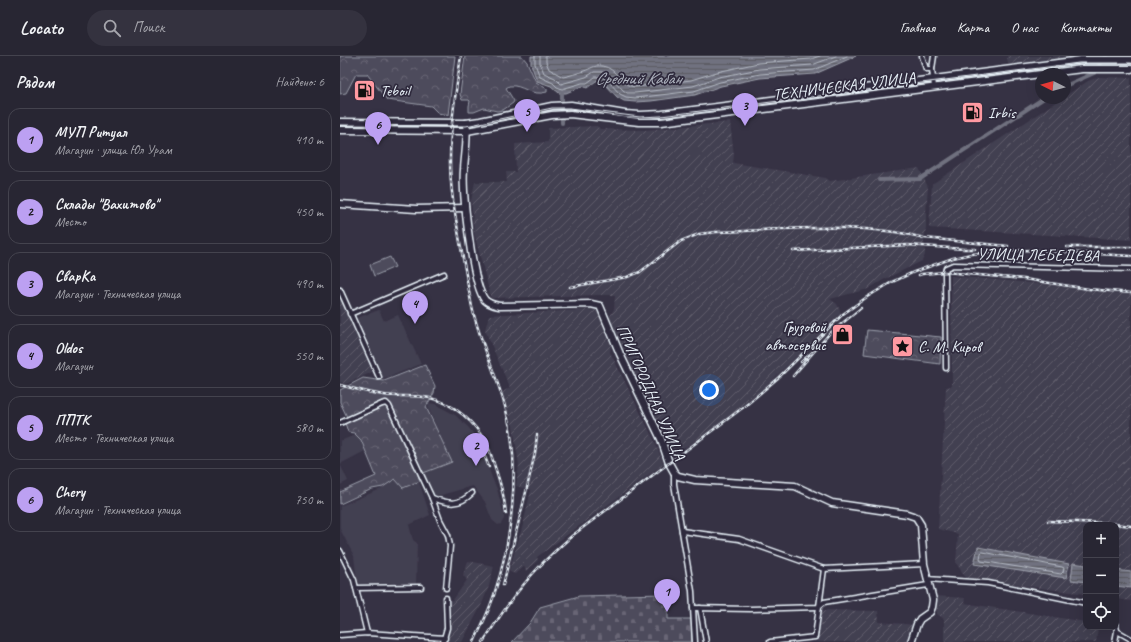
<!DOCTYPE html>
<html lang="ru">
<meta charset="utf-8">
<style>
body{margin:0;font-family:Caveat,sans-serif;background:#34323f;color:#f1f3f6}
.controls{position:absolute;right:12px;bottom:12px;display:grid;overflow:hidden;border-radius:8px;box-shadow:0 4px 16px #0002}
.controls button{width:36px;height:36px;display:grid;place-items:center;padding:0;border:0;border-bottom:1px solid #44434e;background:#282633;color:#f1f3f6;font:20px sans-serif}
.compass{position:absolute;left:695px;top:12px;width:36px;height:36px;border-radius:50%;background:#282633;box-shadow:0 4px 16px #0002;rotate:275deg}
.you{position:absolute;left:369px;top:334px;width:14px;height:14px;margin:-10px;border:3px solid #fff;border-radius:50%;background:#1a73e8;box-shadow:0 0 0 6px #1a73e833}
.badge{display:grid;place-items:center;width:26px;height:26px;border-radius:50%;background:#bca0f2;color:#111;font-size:13px;font-weight:700}
.pin{position:absolute;translate:-50% -33px;filter:drop-shadow(0 1px 2px #0008)}
.pin::after{content:'';position:absolute;top:21px;width:14px;height:12px;background:inherit;clip-path:polygon(0 0,100% 0,50% 100%)}
.list{margin:0;padding:0;list-style:none}
h2{display:flex;justify-content:space-between;align-items:center;height:52px;margin:0;padding:0 16px;font-size:17px}
h2 small{font-size:13px;font-weight:400;color:#a5a5ac}
.list li{display:grid;grid-template-columns:26px 1fr auto;gap:12px;align-items:center;box-sizing:border-box;height:64px;margin:0 8px 8px;padding:0 8px;border:1px solid #44434e;border-radius:12px}
.list b{display:block;font-size:15px;white-space:nowrap}
.list p{margin:0;font-size:13px;white-space:nowrap;color:#a5a5ac}
.list em{font-size:13px;font-style:normal;color:#a5a5ac}
.icon{flex:none;width:22px;height:22px;fill:none;stroke:currentColor;stroke-width:2;stroke-linecap:round;stroke-linejoin:round}
.map{position:relative;flex:none;width:791px;height:586px;overflow:hidden}
header{display:flex;align-items:center;gap:24px;box-sizing:border-box;height:56px;padding:0 20px;background:#282633;border-bottom:1px solid #44434e}
header strong{font-size:19px}
nav{display:flex;gap:22px;margin-inline-start:auto;font-size:14px}
.search{width:280px;height:36px;background:#34323f;display:flex;align-items:center;gap:10px;box-sizing:border-box;padding:0 14px;border-radius:22px;color:#a5a5ac;font-size:15px}
main{display:flex}
aside{flex:1;background:#282633}
.map>svg:first-child{display:block}
.built{fill:#433f51}
.industrial{fill:url(#industrial-furrows)}
.grass{fill:#4d4b5c;stroke:#9a9eaa}
.forest{fill:url(#forest-crowns);stroke:#9a9eaa}
.cemetery{fill:url(#cemetery-stones);stroke:#9a9eaa}
.water{fill:url(#water-rules);stroke:#a0a4af}
.lines{fill:none;stroke-linecap:round;stroke-linejoin:round}
.shore{stroke:#b8bec8;stroke-width:1}
.canal{stroke:#70717f;stroke-width:4}
.street-casing{stroke:#e8f1f8;stroke-width:7}
.secondary-casing{stroke:#e8f1f8;stroke-width:9}
.street{stroke:#2f2a3d;stroke-width:4}
.secondary{stroke:#2f2a3d;stroke-width:6}
.tram{stroke:#e8f1f8;stroke-width:1}
.rail-casing{stroke:#e8f1f8;stroke-width:2.5}
.rail{stroke:#2f2a3d;stroke-width:1;stroke-dasharray:3;stroke-linecap:butt}
.labels{text-anchor:middle;stroke-width:3.5;stroke-linejoin:round;paint-order:stroke}
.street-label{font-size:16px;fill:#e8f1f8;stroke:#2f2a3d}
.poi-label{font-size:16px;fill:#e8f1f8;stroke:#2f2a3d;text-anchor:start}
.water-label{font-size:17px;font-style:italic;fill:#b2b7c2;stroke:#2f2a3d}
</style>
<header>
<strong>Locato</strong>
<div class="search"><svg class="icon" aria-label="search" viewBox="0 0 24 24"><circle cx="10" cy="10" r="6"/><path d="M15 15l6 6"/></svg>Поиск</div>
<nav><a>Главная</a><a>Карта</a><a>О нас</a><a>Контакты</a></nav>
</header>
<main>
<aside>
<h2>Рядом<small>Найдено: 6</small></h2>
<ul class="list">
<li><span class="badge">1</span><div><b>МУП Ритуал</b><p>Магазин · улица Юл Урам</p></div><em>410 m</em></li>
<li><span class="badge">2</span><div><b>Склады &quot;Вахитово&quot;</b><p>Место</p></div><em>450 m</em></li>
<li><span class="badge">3</span><div><b>СварКа</b><p>Магазин · Техническая улица</p></div><em>490 m</em></li>
<li><span class="badge">4</span><div><b>Oldos</b><p>Магазин</p></div><em>550 m</em></li>
<li><span class="badge">5</span><div><b>ППТК</b><p>Место · Техническая улица</p></div><em>580 m</em></li>
<li><span class="badge">6</span><div><b>Chery</b><p>Магазин · Техническая улица</p></div><em>750 m</em></li>
</ul>
</aside>
<div class="map">
<svg width="791" height="586" viewBox="0 0 791 586">
<defs>
<pattern id="industrial-furrows" width="10" height="10" patternUnits="userSpaceOnUse"><rect width="10" height="10" fill="#433f51"/><path d="M-1 1l2-2M0 10L10 0M9 11l2-2" fill="none" stroke="#5e5b6b"/></pattern>
<pattern id="forest-crowns" width="20" height="18" patternUnits="userSpaceOnUse"><rect width="20" height="18" fill="#4d4b5c"/><path d="M2 6a3 3 0 1 1 6 0M12 15a3 3 0 1 1 6 0" fill="none" stroke="#676574"/></pattern>
<pattern id="cemetery-stones" width="16" height="16" patternUnits="userSpaceOnUse"><rect width="16" height="16" fill="#4d4b5c"/><path d="M2 7V4a2 2 0 0 1 4 0v3zM10 15v-3a2 2 0 0 1 4 0v3z" fill="#676574"/></pattern>
<pattern id="water-rules" width="6" height="5" patternUnits="userSpaceOnUse"><rect width="6" height="5" fill="#70717f"/><path d="M0 2.5h6" fill="none" stroke="#5b5c64"/></pattern>
</defs>
<rect width="100%" height="100%" fill="#363244"/>
<filter id="ink" filterUnits="userSpaceOnUse"><feTurbulence type="fractalNoise" baseFrequency=".025" numOctaves="2"/><feDisplacementMap in="SourceGraphic" scale="8" xChannelSelector="R" yChannelSelector="G"/><feConvolveMatrix kernelMatrix="1 2 1 2 8 2 1 2 1" color-interpolation-filters="sRGB"/></filter>
<g filter="url(#ink)">
<g class="built">
<polygon points="39,254 44,265 58,259 81,308 44,323 17,262"/>
<polygon points="89,347 95,348 115,359 128,371 137,382 153,424 157,433 164,459 164,463 161,468 158,469 152,464 145,446 133,430 94,441 81,416 110,403 88,351"/>
<polygon points="18,378 25,395 0,408 8,425 0,429 0,385"/>
<polygon points="56,422 78,423 90,459 69,469 73,484 77,487 76,529 20,530 16,517 14,500 0,473 0,450 41,433 41,428"/>
</g>
<g class="industrial">
<polygon points="667,0 743,0 668,8"/>
<polygon points="759,21 791,22 791,184 589,172 592,128 722,42 725,42 725,40 748,25"/>
<polygon points="390,66 394,99 393,107 486,122 490,125 579,112 588,131 586,156 586,171 583,192 585,193 585,199 582,205 543,224 528,233 490,243 497,248 501,257 423,333 390,361 334,399 269,262 274,253 275,239 258,239 151,242 134,177 131,145 135,126 167,126 166,116 176,116 175,88 208,86 208,72 257,70 260,73 305,74"/>
<polygon points="611,220 749,232 791,238 791,545 776,543 776,469 746,469 746,538 626,522 616,507 618,478 598,473 606,331 612,330"/>
<polygon points="0,242 32,316 6,328 0,326"/>
<polygon points="257,253 271,290 270,296 315,386 323,406 322,409 197,501 198,504 186,515 184,510 175,518 170,516 169,514 183,469 191,434 176,430 179,409 173,370 162,336 170,332 145,274 149,259"/>
<polygon points="128,505 154,510 149,530 141,550 122,586 105,586 109,572 107,545 113,544 127,524 123,519"/>
<polygon points="595,540 625,542 624,547 746,566 746,571 758,571 756,586 604,586 604,563 597,558"/>
<polygon points="480,554 538,555 539,566 578,569 576,586 478,586"/>
</g>
<polygon class="grass" points="50,201 55,211 34,220 30,209"/>
<g class="forest">
<polygon points="0,0 115,0 108,59 98,57 91,50 47,44 27,18 16,18 6,37 0,38"/>
<path d="M125,0H182L187,6L196,26L207,33V36C190,41 183,28 169,30L166,32L174,45L173,47L163,54L157,55L144,52L134,56H129V50L130,45L129,44H122L120,38Z"/>
<polygon points="527,274 601,281 600,308 524,298"/>
<polygon points="85,309 95,330 94,337 86,351 112,406 78,419 80,425 63,432 55,423 43,431 32,433 0,448 0,436 36,420 21,384 14,377 8,376 5,367 45,349 42,345 7,361 0,346 0,334 23,322 44,325"/>
</g>
<polygon class="cemetery" points="324,538 324,541 328,541 328,563 351,563 352,586 172,586 190,567 200,551 239,540"/>
<g class="water">
<polygon points="191,0 516,0 475,18 420,22 381,30 355,39 311,45 295,46 284,45 277,41 266,29 261,25 256,25 247,32 243,30 226,37 219,37 211,30 197,25 191,8"/>
<polygon points="638,491 729,508 726,522 634,508"/>
<polygon points="733,507 746,509 746,526 731,524"/>
<polygon points="776,514 791,516 791,532 776,530"/>
</g>
<g class="lines">
<g class="shore">
<polyline points="195,0 195,8 200,21 213,27 217,31 222,33 242,27 247,27 255,21 262,21 269,26 280,38 286,41 295,42 354,35 380,26 420,18 474,14 507,0"/>
<polyline points="200,0 200,7 204,17 215,22 221,28 246,21 254,16 262,16 272,22 283,34 287,37 295,37 353,30 379,21 419,13 472,9 496,0"/>
<path d="M206,0V6L209,13L223,21C229,20 238,17 244,15C251,13 253,9 262,10C278,12 279,30 295,31L351,24L377,16L418,7L471,3L480,0"/>
<polygon points="643,496 722,511 724,512 723,516 721,518 641,505 640,503 641,497"/>
</g>
<g class="canal">
<polyline points="725,30 754,17 766,0"/>
<polyline points="222,37 222,44"/>
<polyline points="222,67 222,63"/>
<polyline points="539,124 580,123 704,42"/>
</g>
<defs>
<g id="street">
<polyline points="582,0 586,13 592,13"/>
<polyline points="594,31 592,13 594,0"/>
<polyline points="0,234 39,321"/>
<polyline points="10,258 104,218"/>
<polyline points="606,312 605,216 606,212 613,209 791,213"/>
<polyline points="0,367 42,348 46,347 49,350 92,442 100,464 108,479 110,490 106,532"/>
<polyline points="334,416 334,428 352,535 355,586"/>
<path d="M92,442C109,448 119,450 132,437"/>
<polyline points="342,475 399,483 484,513 584,508"/>
<polyline points="0,495 14,524 27,577"/>
<polyline points="587,523 648,527 746,547"/>
<polyline points="16,532 81,531"/>
<polyline points="353,552 410,553 478,551 484,546 588,529"/>
<polyline points="360,552 366,586"/>
<polyline points="776,568 777,575 791,583"/>
<polyline points="0,579 27,577 105,582"/>
<polyline points="103,586 107,572 106,542"/>
<polyline points="430,586 475,581 484,513"/>
<polyline points="775,586 777,575"/>
</g>
<g id="secondary">
<polyline points="702,18 742,13 791,13"/>
<polyline points="0,66 126,67 140,65 212,50 231,49 285,58 300,59 322,58 741,4 791,4"/>
<path d="M126,67C128,83 125,97 124,113C122,135 132,229 145,244C149,248 154,249 159,250L251,248L260,250L280,298L321,383L329,407L334,416L338,420L355,424L455,430L492,447L567,458L576,461L581,469L584,508L593,544L592,551L590,556L580,563L577,568L571,586"/>
<polyline points="0,74 127,75 212,59 230,58 299,66 321,66 701,18"/>
<polyline points="0,148 76,153 125,152"/>
</g>
</defs>
<use href="#street" class="street-casing"/>
<use href="#secondary" class="secondary-casing"/>
<use href="#street" class="street"/>
<use href="#secondary" class="secondary"/>
<polyline class="tram" points="0,69 126,70 212,52 230,52 300,61 321,60 739,7 791,7"/>
<defs>
<g id="rail">
<path d="M121,0C116,35 110,70 110,105C110,134 116,163 121,192C125,212 128,231 132,251C140,287 157,319 166,354C181,410 172,485 154,539C149,555 141,571 134,586"/>
<polyline points="727,191 791,191"/>
<polyline points="453,195 568,189 624,193 635,193"/>
<polyline points="579,219 582,218 605,216 684,223 749,233 791,237"/>
<path d="M230,231L287,221L300,216L341,185L359,178L376,176C442,174 520,165 584,182L668,190"/>
<polyline points="461,306 476,293"/>
<polyline points="453,320 489,278 521,252"/>
<path d="M0,329C15,333 29,337 44,339C59,341 75,339 90,342C114,347 136,367 147,389C151,396 153,406 156,414C161,429 165,443 166,458"/>
<polyline points="138,384 149,411"/>
<polyline points="708,465 767,467 791,470"/>
<polyline points="163,529 186,436 195,397 197,379"/>
<path d="M143,586C160,560 177,534 199,511C209,500 221,490 233,479L405,350L439,321L503,258L527,241L552,226L574,216L613,202L631,198L665,195L693,194L791,200"/>
</g>
</defs>
<use href="#rail" class="rail-casing"/>
<use href="#rail" class="rail"/>
</g>
</g>
<defs>
<symbol id="fuel-square" viewBox="-11 -11 22 22"><rect x="-9" y="-9" width="18" height="18" rx="4" fill="#ff9aa2" stroke="#2f2a3d"/><path d="M-5.5-6h7V0h2V4h1.3V-2.5L3-4.5l.8-.8L6-3V5H2.5V1h-1V6h-7ZM-4.2-4.7v3.2H.2V-4.7Z" fill="#111"/></symbol>
<symbol id="shop-square" viewBox="-11 -11 22 22"><rect x="-9" y="-9" width="18" height="18" rx="4" fill="#ff9aa2" stroke="#2f2a3d"/><path d="M-5-2.5h2.3a2.7 3.5 0 0 1 5.4 0H5L5.5 6h-11ZM-1.5-2.5h3a1.5 2.3 0 0 0-3 0Z" fill="#111"/></symbol>
<symbol id="sight-square" viewBox="-11 -11 22 22"><rect x="-9" y="-9" width="18" height="18" rx="4" fill="#ff9aa2" stroke="#2f2a3d"/><path d="M0-6L1.8-2.2L6-1.7L2.9 1.2L3.7 5.4L0 3.3L-3.7 5.4L-2.9 1.2L-6-1.7L-1.8-2.2Z" fill="#111"/></symbol>
</defs>
<g fill-rule="evenodd">
<use href="#fuel-square" x="12" y="22" width="25" height="25"/>
<use href="#fuel-square" x="620" y="44" width="25" height="25"/>
<use href="#shop-square" x="490" y="266" width="25" height="25"/>
<use href="#sight-square" x="550" y="278" width="25" height="25"/>
</g>
<g class="labels">
<g class="street-label">
<text transform="translate(504 29) rotate(-7)" y="6">ТЕХНИЧЕСКАЯ УЛИЦА</text>
<text transform="translate(698 198) rotate(1)" y="6">УЛИЦА ЛЕБЕДЕВА</text>
<text transform="translate(312 336) rotate(66)" y="6">ПРИГОРОДНАЯ УЛИЦА</text>
</g>
<g class="poi-label">
<text x="40" y="40">Teboil</text>
<text x="648" y="62">Irbis</text>
<text x="486" y="276" text-anchor="end">Грузовой<tspan x="486" dy="18">автосервис</tspan></text>
<text x="578" y="296">С. М. Киров</text>
</g>
<g class="water-label">
<text x="298" y="28">Средний Кабан</text>
</g>
</g>
</svg>
<div class="controls">
<button>+</button>
<button>−</button>
<button><svg class="icon" aria-label="locate" viewBox="0 0 24 24"><circle cx="12" cy="12" r="6"/><path d="M12 2v4M12 18v4M2 12h4M18 12h4"/></svg></button>
</div>
<svg class="compass" viewBox="-18 -18 36 36"><path d="M0-13l5 13h-10z" fill="#e53935"/><path d="M0 13l5-13h-10z" fill="#a5a5ac"/></svg>
<div class="you"></div>
<div class="pin badge" style="left:327px;top:556px">1</div>
<div class="pin badge" style="left:136px;top:410px">2</div>
<div class="pin badge" style="left:405px;top:70px">3</div>
<div class="pin badge" style="left:75px;top:268px">4</div>
<div class="pin badge" style="left:187px;top:76px">5</div>
<div class="pin badge" style="left:38px;top:89px">6</div>
</div>
</main>
